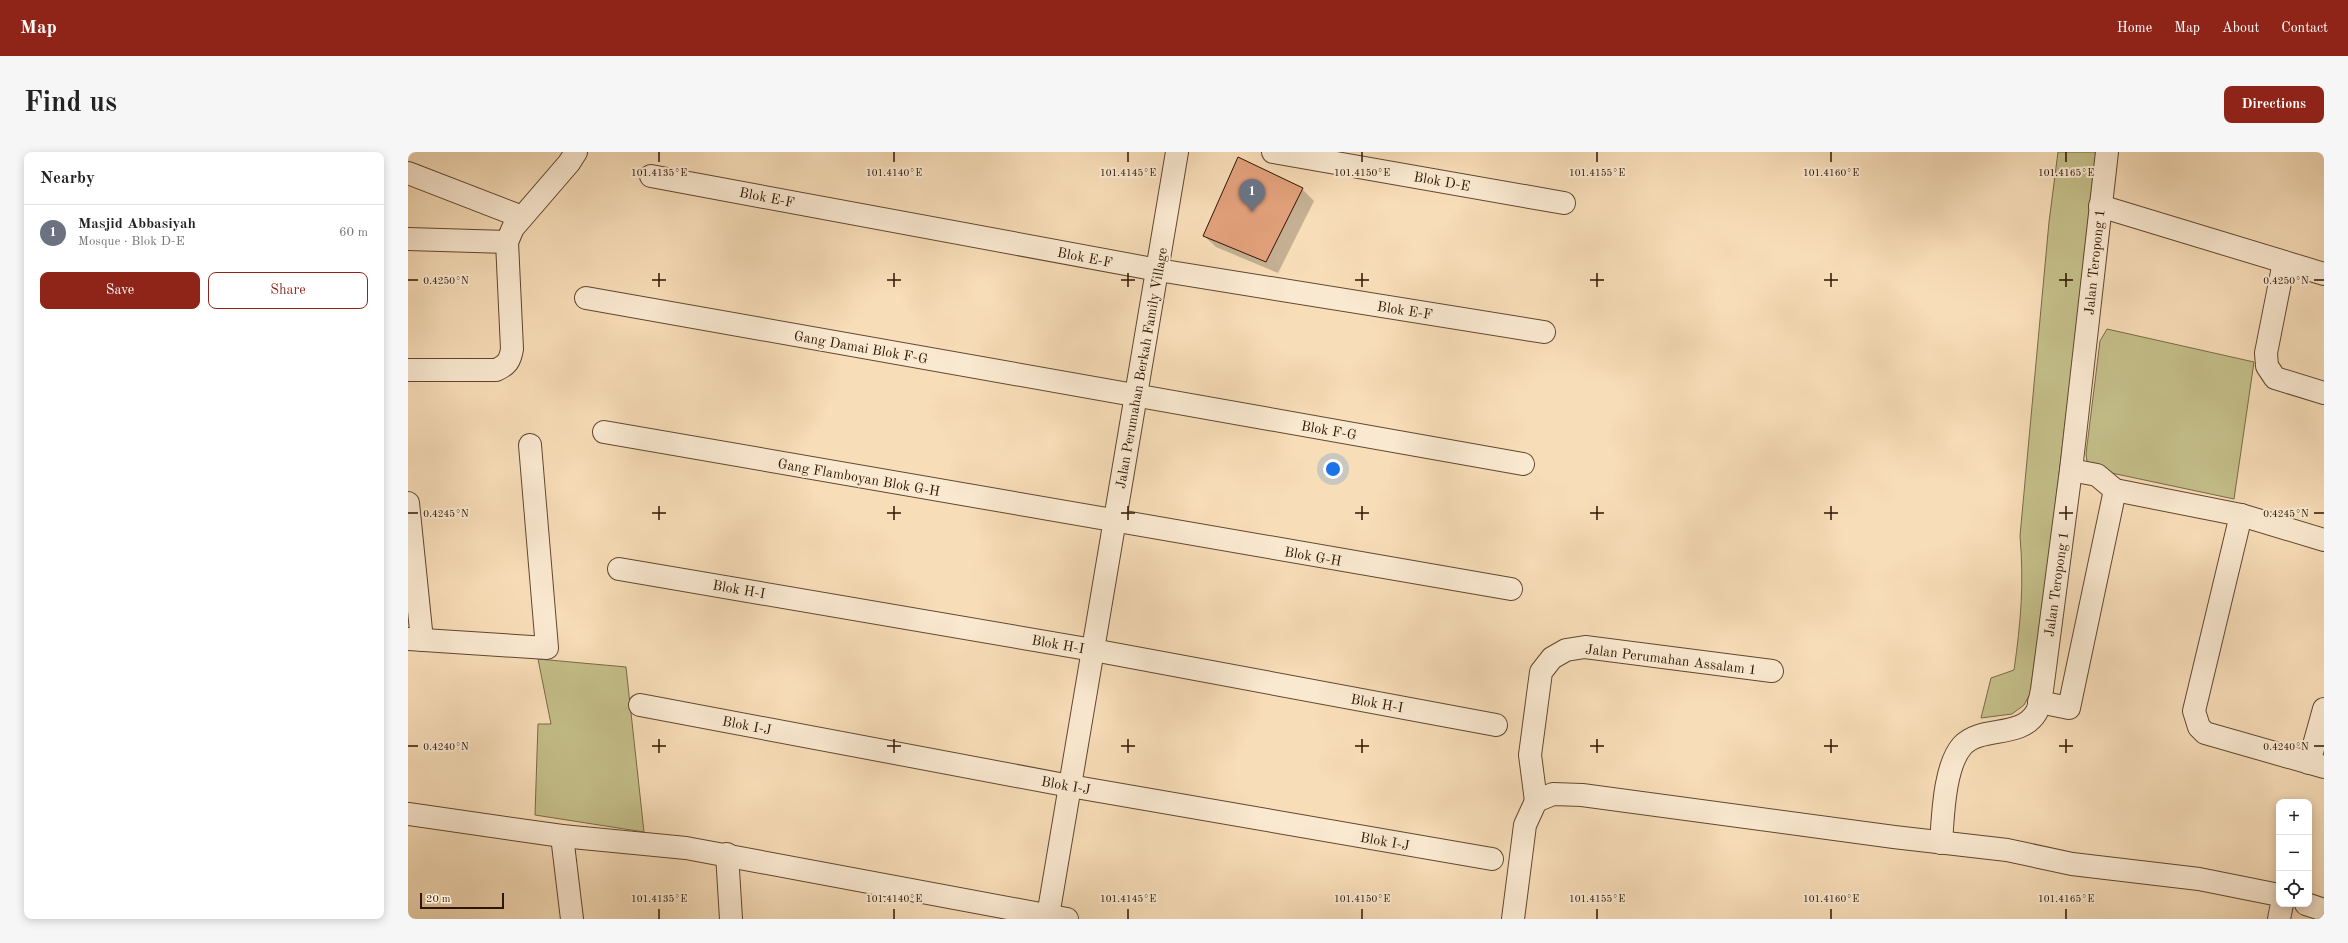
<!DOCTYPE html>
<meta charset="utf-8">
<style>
body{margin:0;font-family:"Old Standard TT",serif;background:#f6f6f6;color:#222}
.controls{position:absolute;right:12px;bottom:12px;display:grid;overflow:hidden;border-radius:8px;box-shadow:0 2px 10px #0003}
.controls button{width:36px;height:36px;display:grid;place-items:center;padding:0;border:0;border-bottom:1px solid #e0e0e0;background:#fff;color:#222;font:20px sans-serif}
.scale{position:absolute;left:12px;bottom:10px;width:84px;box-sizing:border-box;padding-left:4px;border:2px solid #2f1500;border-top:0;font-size:11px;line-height:14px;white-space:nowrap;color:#2f1500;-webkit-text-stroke:3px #fae9d1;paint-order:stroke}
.you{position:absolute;left:925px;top:317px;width:14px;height:14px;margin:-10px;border:3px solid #fff;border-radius:50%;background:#1a73e8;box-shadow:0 0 0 6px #1a73e833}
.badge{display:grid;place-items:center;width:26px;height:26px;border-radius:50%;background:#8f2418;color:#fff;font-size:13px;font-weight:700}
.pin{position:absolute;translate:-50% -33px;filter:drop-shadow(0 1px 2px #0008)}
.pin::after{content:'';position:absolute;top:21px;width:14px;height:12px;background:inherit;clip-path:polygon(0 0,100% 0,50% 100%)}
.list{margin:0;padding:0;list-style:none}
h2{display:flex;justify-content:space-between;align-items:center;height:52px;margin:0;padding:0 16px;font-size:17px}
h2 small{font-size:13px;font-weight:400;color:#767676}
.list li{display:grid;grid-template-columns:26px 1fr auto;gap:12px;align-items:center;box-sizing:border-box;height:56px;padding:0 16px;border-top:1px solid #e0e0e0}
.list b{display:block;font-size:15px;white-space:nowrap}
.list p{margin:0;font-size:13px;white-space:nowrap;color:#767676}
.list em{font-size:13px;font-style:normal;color:#767676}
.actions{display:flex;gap:8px;padding:12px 16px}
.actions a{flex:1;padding:9px 0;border:1px solid #8f2418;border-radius:8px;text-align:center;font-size:14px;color:#8f2418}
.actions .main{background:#8f2418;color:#fff}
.icon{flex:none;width:22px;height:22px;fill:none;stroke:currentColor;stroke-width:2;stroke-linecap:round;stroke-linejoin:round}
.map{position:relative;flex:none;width:1916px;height:767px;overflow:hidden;border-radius:8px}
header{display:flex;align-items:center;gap:24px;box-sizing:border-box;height:56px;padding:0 20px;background:#8f2418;color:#fff}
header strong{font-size:19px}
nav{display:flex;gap:22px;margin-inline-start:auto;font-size:14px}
.intro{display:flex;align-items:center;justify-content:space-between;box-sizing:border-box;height:96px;padding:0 24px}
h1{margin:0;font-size:28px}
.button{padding:10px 18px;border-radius:8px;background:#8f2418;color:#fff;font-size:14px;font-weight:700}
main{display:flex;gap:24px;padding:0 24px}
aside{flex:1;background:#fff;border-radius:8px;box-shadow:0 2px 10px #0003}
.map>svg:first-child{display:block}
.green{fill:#c4bf8a;stroke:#7a6a45}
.shadow{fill:#0003}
.building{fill:#e2a17c;stroke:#2f1500}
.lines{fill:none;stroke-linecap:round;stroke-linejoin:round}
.minor-casing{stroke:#61472e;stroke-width:24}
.minor{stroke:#fae9d1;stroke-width:22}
.ticks{fill:none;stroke:#2f1500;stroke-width:1.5}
.labels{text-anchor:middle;stroke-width:4;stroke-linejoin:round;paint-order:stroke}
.street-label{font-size:14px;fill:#2f1500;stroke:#fae9d1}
.ticks-label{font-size:10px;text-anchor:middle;fill:#2f1500;stroke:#fae9d1;stroke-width:4;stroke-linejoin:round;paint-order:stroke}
</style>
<header>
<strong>Map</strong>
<nav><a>Home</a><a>Map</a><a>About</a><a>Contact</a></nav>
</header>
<div class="intro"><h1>Find us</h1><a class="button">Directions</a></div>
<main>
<aside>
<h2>Nearby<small></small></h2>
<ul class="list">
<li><span class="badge" style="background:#6b7280">1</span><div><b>Masjid Abbasiyah</b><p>Mosque · Blok D-E</p></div><em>60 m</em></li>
</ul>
<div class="actions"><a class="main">Save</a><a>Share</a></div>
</aside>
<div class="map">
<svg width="1916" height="767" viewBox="0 0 1916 767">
<rect width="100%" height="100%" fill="#f7ddb8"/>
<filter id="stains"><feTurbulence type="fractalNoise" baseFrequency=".005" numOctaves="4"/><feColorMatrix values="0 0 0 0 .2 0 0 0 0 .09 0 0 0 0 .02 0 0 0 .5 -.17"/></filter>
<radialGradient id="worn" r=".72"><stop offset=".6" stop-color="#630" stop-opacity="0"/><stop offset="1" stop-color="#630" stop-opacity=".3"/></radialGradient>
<g class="green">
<path d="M1650,0H1690L1639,421L1635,475L1627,505L1622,542L1616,553L1604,562L1573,566L1583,526L1606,518C1613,470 1616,431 1612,384L1641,70Z"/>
<polygon points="1699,177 1846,210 1826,347 1680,316 1678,302 1692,189"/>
<polygon points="130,507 218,515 236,680 127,663 130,572 143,572"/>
</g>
<polygon class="shadow" points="894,37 906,49 870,121 808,95 796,84"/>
<polygon class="building" points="830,5 895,36 858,110 795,84"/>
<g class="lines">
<defs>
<g id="minor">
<polyline points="865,0 1156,51"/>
<polyline points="0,21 114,65"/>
<polyline points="243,24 750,118 1136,180"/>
<polyline points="1692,54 1916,122"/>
<polyline points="0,87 99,90 105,76 161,11 168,0"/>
<polyline points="1876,110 1858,201 1859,214 1867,226 1916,241"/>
<polyline points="178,146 1115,312"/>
<path d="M0,218H88C99,213 102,209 104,197L99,90"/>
<polyline points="196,280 1103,437"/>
<polyline points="1663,318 1689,323 1707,338 1833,363 1916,388"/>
<polyline points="0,351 14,488"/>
<polyline points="1833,363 1786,559 1791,575 1797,581 1916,615"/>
<polyline points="211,417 685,498 1088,573"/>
<polyline points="0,487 139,496 122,293"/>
<polyline points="1631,550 1661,556 1707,338"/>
<polyline points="232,553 662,634 1084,707"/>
<polyline points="1901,611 1916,557"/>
<polyline points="1128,649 1122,603 1133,520 1144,506 1158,498 1177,495 1364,519"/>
<polyline points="0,662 154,684 278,696 659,767"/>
<polyline points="154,684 164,767"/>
<path d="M1533,691C1535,664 1536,615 1554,594C1573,573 1612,587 1628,561C1632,555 1632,545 1634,538L1663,318L1699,0"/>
<polyline points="319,702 323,767"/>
<polyline points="1898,752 1916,758"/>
<polyline points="640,764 769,0"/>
<polyline points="1105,767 1117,673 1128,649 1145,642 1174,643 1486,685 1599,698 1664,712 1791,727 1871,743"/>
<polyline points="1871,767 1874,752"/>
</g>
</defs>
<use href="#minor" class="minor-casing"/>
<use href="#minor" class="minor"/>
</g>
<path class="ticks" d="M251,0V10M486,0V10M720,0V10M954,0V10M1189,0V10M1423,0V10M1658,0V10M251,121V135M486,121V135M720,121V135M954,121V135M1189,121V135M1423,121V135M1658,121V135M0,128H10M244,128H258M479,128H493M713,128H727M947,128H961M1182,128H1196M1416,128H1430M1651,128H1665M1906,128H1916M251,354V368M486,354V368M720,354V368M954,354V368M1189,354V368M1423,354V368M1658,354V368M0,361H10M244,361H258M479,361H493M713,361H727M947,361H961M1182,361H1196M1416,361H1430M1651,361H1665M1906,361H1916M251,587V601M486,587V601M720,587V601M954,587V601M1189,587V601M1423,587V601M1658,587V601M0,594H10M244,594H258M479,594H493M713,594H727M947,594H961M1182,594H1196M1416,594H1430M1651,594H1665M1906,594H1916M251,757V767M486,757V767M720,757V767M954,757V767M1189,757V767M1423,757V767M1658,757V767"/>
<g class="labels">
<g class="street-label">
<text transform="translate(1034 29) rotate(10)" y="5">Blok D-E</text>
<text transform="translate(359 45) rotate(11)" y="5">Blok E-F</text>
<text transform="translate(677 105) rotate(11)" y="5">Blok E-F</text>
<text transform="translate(1686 110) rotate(-84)" y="5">Jalan Teropong 1</text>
<text transform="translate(997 158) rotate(9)" y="5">Blok E-F</text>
<text transform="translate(453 195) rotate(10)" y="5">Gang Damai Blok F-G</text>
<text transform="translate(733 216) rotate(-80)" y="5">Jalan Perumahan Berkah Family Village</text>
<text transform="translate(921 278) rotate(10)" y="5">Blok F-G</text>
<text transform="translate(451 325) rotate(10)" y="5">Gang Flamboyan Blok G-H</text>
<text transform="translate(905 404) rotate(10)" y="5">Blok G-H</text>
<text transform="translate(1648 432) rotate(-82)" y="5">Jalan Teropong 1</text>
<text transform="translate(331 437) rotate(10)" y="5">Blok H-I</text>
<text transform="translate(650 492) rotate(10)" y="5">Blok H-I</text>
<text transform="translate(1263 507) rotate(7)" y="5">Jalan Perumahan Assalam 1</text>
<text transform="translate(969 551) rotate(10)" y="5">Blok H-I</text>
<text transform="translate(339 573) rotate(11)" y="5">Blok I-J</text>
<text transform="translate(658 633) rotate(10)" y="5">Blok I-J</text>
<text transform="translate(977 689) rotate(10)" y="5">Blok I-J</text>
</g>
</g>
<g class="ticks-label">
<text x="251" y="24">101.4135°E</text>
<text x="486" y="24">101.4140°E</text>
<text x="720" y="24">101.4145°E</text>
<text x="954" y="24">101.4150°E</text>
<text x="1189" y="24">101.4155°E</text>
<text x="1423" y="24">101.4160°E</text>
<text x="1658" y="24">101.4165°E</text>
<text x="38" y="132">0.4250°N</text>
<text x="1878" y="132">0.4250°N</text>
<text x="38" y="365">0.4245°N</text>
<text x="1878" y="365">0.4245°N</text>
<text x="38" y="598">0.4240°N</text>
<text x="1878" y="598">0.4240°N</text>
<text x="251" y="750">101.4135°E</text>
<text x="486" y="750">101.4140°E</text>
<text x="720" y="750">101.4145°E</text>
<text x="954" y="750">101.4150°E</text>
<text x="1189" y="750">101.4155°E</text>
<text x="1423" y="750">101.4160°E</text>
<text x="1658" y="750">101.4165°E</text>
</g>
<rect width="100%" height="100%" filter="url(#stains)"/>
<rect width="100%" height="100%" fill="url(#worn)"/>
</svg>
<div class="controls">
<button>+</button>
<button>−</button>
<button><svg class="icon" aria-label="locate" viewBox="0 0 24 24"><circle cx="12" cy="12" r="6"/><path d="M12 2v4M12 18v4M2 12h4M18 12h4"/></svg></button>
</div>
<div class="scale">20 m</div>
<div class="you"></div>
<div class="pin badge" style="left:844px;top:60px;background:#6b7280">1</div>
</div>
</main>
